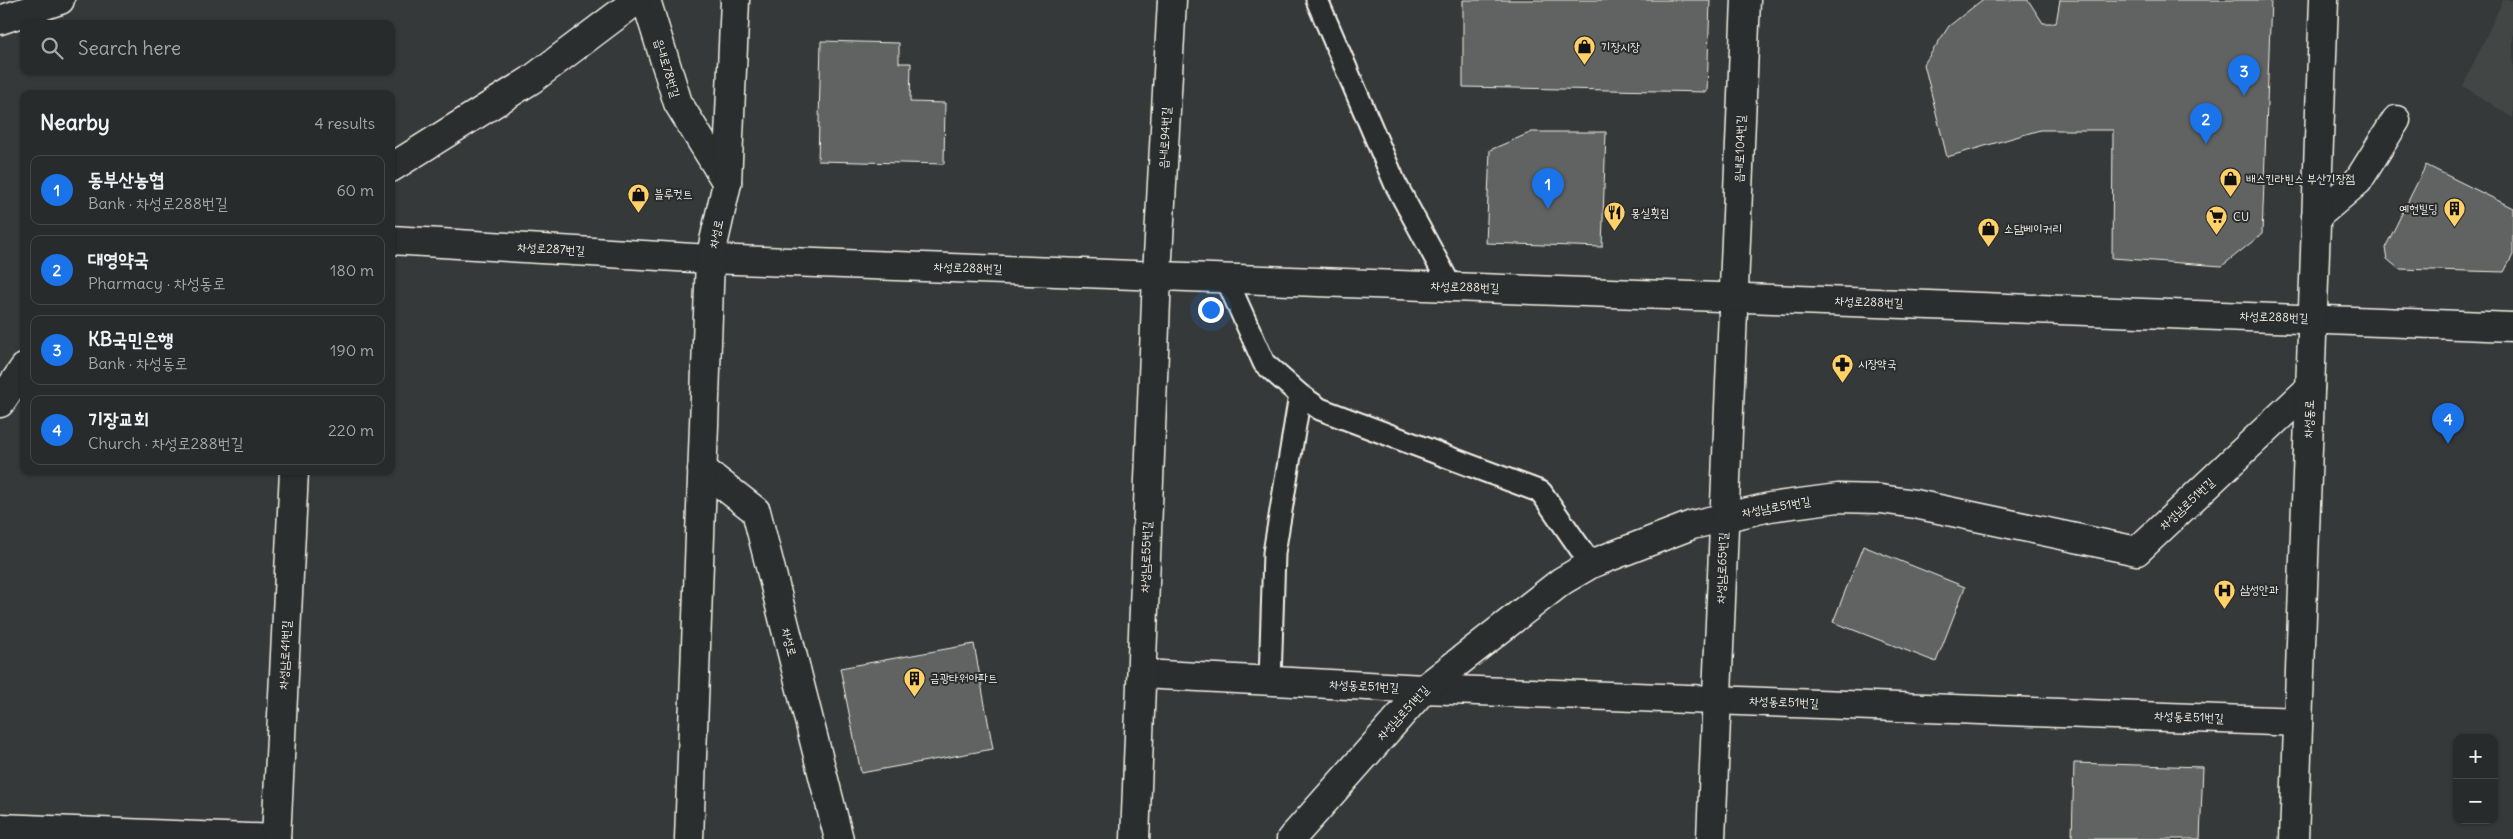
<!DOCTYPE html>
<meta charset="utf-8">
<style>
body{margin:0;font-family:Delius,"Poor Story",sans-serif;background:#343737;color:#f1f3f6}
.controls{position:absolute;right:15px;bottom:15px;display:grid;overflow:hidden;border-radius:10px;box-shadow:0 1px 4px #0004}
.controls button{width:45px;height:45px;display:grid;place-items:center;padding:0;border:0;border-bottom:1px solid #444747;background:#282b2b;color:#f1f3f6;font:25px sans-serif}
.you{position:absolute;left:1210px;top:309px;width:18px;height:18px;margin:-12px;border:4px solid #fff;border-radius:50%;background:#1a73e8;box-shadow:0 0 0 8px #1a73e833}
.badge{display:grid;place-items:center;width:32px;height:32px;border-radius:50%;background:#1a73e8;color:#fff;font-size:16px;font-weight:700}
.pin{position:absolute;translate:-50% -41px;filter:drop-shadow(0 1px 2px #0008)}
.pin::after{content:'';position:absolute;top:26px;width:18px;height:15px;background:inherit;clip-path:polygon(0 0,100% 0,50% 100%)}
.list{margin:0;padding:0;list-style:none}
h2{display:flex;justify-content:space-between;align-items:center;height:65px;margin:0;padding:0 20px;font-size:21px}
h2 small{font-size:16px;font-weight:400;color:#a5a7a9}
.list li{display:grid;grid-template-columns:32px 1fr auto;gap:15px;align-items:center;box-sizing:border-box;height:70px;margin:0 10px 10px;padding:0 10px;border:1px solid #444747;border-radius:10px}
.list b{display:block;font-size:19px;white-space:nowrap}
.list p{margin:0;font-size:16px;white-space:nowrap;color:#a5a7a9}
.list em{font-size:16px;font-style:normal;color:#a5a7a9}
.icon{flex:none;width:28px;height:28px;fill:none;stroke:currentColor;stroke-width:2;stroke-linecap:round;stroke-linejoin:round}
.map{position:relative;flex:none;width:2513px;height:839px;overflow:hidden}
.search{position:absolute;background:#282b2b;box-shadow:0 1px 4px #0004;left:20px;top:20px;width:375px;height:55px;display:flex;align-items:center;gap:12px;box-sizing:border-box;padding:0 18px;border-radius:10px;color:#a5a7a9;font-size:19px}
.panel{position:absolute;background:#282b2b;box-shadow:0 1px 4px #0004;left:20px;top:90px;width:375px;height:385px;border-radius:10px}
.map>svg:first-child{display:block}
.built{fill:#434645}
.building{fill:#616362;stroke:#f4f1e8}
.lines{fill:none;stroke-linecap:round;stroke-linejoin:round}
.lane-casing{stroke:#f4f1e8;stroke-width:25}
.street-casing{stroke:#f4f1e8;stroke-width:31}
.secondary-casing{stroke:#f4f1e8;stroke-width:31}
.lane{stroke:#2a2d2e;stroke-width:21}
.street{stroke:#2a2d2e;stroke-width:28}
.secondary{stroke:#2a2d2e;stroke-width:28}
.labels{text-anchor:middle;stroke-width:4;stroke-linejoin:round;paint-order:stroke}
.poi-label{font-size:12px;fill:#f4f1e8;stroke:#2a2d2e;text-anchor:start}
.street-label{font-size:12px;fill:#f4f1e8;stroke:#2a2d2e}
</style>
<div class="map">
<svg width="2513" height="839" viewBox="0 0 2513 839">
<rect width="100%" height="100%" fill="#363939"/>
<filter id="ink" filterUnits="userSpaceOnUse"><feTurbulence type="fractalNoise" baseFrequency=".02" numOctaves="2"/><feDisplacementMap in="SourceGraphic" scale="10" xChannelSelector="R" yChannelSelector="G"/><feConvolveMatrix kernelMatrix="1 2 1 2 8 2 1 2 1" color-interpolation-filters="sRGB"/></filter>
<g filter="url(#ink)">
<polygon class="built" points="2503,0 2513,0 2513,118 2463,86"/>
<g class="building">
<polygon points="1463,0 1710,0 1707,92 1463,87"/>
<polygon points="1982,0 2028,0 2043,23 2056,23 2060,0 2271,0 2262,234 2222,266 2112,258 2113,130 2040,130 1947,157 1924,64 1949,26"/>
<polygon points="821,41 899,43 899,63 911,63 910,102 945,103 944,164 818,161"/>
<polygon points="1532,132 1606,132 1602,247 1486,243 1490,150"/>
<polygon points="2426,165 2513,208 2513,255 2504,272 2399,269 2387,259 2385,248"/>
<polygon points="1863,546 1965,587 1936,662 1833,622"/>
<polygon points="974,644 993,749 861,773 840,668"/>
<polygon points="2074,763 2203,767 2200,839 2072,839"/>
</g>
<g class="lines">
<defs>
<g id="lane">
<polyline points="1317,0 1395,183 1451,287"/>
<polyline points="1226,278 1264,363 1300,395 1320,409 1541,492 1591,564"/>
<polyline points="1270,681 1274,553 1300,395"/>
</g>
<g id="street">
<polyline points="646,0 678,103 727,183"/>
<polyline points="0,20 60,0"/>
<polyline points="391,168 531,80 637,0"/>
<polyline points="2316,217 2358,181 2396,120"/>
<polyline points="391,240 710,259"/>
<polyline points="0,403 24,368"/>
<polyline points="702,469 756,511 839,839"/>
<polyline points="1142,674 1424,689 2298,722"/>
<polyline points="0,828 276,839"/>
<polyline points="276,839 294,471"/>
<polyline points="1135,839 1157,275 1172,0"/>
<polyline points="1291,839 1424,689 1562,581 1591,564 1692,525 1770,507 1838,498 1881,499 1915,504 2137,551 2310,388"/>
<polyline points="1711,839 1746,0"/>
</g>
<g id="secondary">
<polyline points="710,259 2513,327"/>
<polyline points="689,839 710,259 727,183 735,0"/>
<polyline points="2294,839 2324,0"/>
</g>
</defs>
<use href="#lane" class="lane-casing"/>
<use href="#street" class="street-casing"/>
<use href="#secondary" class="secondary-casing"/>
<use href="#lane" class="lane"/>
<use href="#street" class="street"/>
<use href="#secondary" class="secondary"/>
</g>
</g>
<defs>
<symbol id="shop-pin" viewBox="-11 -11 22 30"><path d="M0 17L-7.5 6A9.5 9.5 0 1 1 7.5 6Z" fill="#ffd166" stroke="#2a2d2e"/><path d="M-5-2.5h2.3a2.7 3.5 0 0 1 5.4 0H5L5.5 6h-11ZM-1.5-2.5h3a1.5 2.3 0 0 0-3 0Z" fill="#111"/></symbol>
<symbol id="building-pin" viewBox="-11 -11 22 30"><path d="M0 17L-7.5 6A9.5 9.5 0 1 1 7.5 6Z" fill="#ffd166" stroke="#2a2d2e"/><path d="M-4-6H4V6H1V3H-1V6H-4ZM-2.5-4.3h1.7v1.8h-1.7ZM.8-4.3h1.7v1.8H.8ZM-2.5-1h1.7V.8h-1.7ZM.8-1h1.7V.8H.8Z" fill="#111"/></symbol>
<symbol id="restaurant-pin" viewBox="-11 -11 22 30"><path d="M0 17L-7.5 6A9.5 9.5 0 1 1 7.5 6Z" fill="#ffd166" stroke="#2a2d2e"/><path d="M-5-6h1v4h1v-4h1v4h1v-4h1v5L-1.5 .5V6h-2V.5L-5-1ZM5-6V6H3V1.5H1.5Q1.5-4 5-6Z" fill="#111"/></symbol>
<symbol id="supermarket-pin" viewBox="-11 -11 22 30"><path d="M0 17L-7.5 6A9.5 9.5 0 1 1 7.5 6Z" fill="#ffd166" stroke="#2a2d2e"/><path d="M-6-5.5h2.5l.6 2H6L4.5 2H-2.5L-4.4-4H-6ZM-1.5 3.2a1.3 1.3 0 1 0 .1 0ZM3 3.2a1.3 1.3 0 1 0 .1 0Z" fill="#111"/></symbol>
<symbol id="pharmacy-pin" viewBox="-11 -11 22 30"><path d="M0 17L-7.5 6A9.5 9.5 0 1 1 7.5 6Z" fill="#ffd166" stroke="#2a2d2e"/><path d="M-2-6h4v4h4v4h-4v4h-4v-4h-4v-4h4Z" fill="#111"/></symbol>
<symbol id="hospital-pin" viewBox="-11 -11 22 30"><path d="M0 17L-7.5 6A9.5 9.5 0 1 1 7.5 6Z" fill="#ffd166" stroke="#2a2d2e"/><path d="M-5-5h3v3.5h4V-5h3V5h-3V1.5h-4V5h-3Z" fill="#111"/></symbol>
</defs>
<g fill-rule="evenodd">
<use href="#shop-pin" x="1572" y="34" width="25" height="34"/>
<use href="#shop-pin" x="2218" y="166" width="25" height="34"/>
<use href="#shop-pin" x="626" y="182" width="25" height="34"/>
<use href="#building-pin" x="2442" y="196" width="25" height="34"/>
<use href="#restaurant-pin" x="1602" y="200" width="25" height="34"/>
<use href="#supermarket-pin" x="2204" y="204" width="25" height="34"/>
<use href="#shop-pin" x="1976" y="216" width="25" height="34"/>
<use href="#pharmacy-pin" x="1830" y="352" width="25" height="34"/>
<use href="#hospital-pin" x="2212" y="578" width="25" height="34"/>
<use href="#building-pin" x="902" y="666" width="25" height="34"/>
</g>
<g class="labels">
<g class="poi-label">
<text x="1601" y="51">기장시장</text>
<text x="2246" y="183">배스킨라빈스 부산기장점</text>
<text x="654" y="198">블루컷트</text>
<text x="2438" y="213" text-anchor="end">예현빌딩</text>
<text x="1631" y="217">몽실횟집</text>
<text x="2233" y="221">CU</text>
<text x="2004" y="233">소담베이커리</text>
<text x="1858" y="368">시장약국</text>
<text x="2240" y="594">삼성안과</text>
<text x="930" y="682">금광타워아파트</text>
</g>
<g class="street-label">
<text transform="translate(667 68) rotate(73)" y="4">읍내로78번길</text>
<text transform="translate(1165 138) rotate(-87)" y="4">읍내로94번길</text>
<text transform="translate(1740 149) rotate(-88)" y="4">읍내로104번길</text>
<text transform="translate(716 234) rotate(-78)" y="4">차성로</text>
<text transform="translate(551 249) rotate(3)" y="4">차성로287번길</text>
<text transform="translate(968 268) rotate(2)" y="4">차성로288번길</text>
<text transform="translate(1465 287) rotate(2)" y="4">차성로288번길</text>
<text transform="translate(1869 302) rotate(2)" y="4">차성로288번길</text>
<text transform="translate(2274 317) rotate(2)" y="4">차성로288번길</text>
<text transform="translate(2309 419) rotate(-88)" y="4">차성동로</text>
<text transform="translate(2187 504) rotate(-43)" y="4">차성남로51번길</text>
<text transform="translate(1776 507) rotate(-10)" y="4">차성남로51번길</text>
<text transform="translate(1146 557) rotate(-88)" y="4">차성남로55번길</text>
<text transform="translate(1722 568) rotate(-88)" y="4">차성남로65번길</text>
<text transform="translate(789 642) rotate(76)" y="4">차성로</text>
<text transform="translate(285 655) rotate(-87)" y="4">차성남로41번길</text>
<text transform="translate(1364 686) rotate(3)" y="4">차성동로51번길</text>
<text transform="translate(1784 702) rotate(2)" y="4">차성동로51번길</text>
<text transform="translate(1403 713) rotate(-47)" y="4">차성남로51번길</text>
<text transform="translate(2189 717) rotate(2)" y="4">차성동로51번길</text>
</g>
</g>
</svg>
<div class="controls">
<button>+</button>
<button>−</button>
</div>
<div class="you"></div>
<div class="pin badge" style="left:1548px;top:209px">1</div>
<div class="pin badge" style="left:2206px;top:144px">2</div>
<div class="pin badge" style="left:2244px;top:96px">3</div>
<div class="pin badge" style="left:2448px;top:444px">4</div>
<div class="search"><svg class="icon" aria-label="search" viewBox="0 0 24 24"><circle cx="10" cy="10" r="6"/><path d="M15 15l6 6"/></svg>Search here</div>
<section class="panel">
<h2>Nearby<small>4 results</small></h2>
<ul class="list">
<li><span class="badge">1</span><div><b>동부산농협</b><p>Bank · 차성로288번길</p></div><em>60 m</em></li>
<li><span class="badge">2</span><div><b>대영약국</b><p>Pharmacy · 차성동로</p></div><em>180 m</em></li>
<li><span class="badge">3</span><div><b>KB국민은행</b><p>Bank · 차성동로</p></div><em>190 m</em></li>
<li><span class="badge">4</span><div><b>기장교회</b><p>Church · 차성로288번길</p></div><em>220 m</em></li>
</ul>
</section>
</div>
